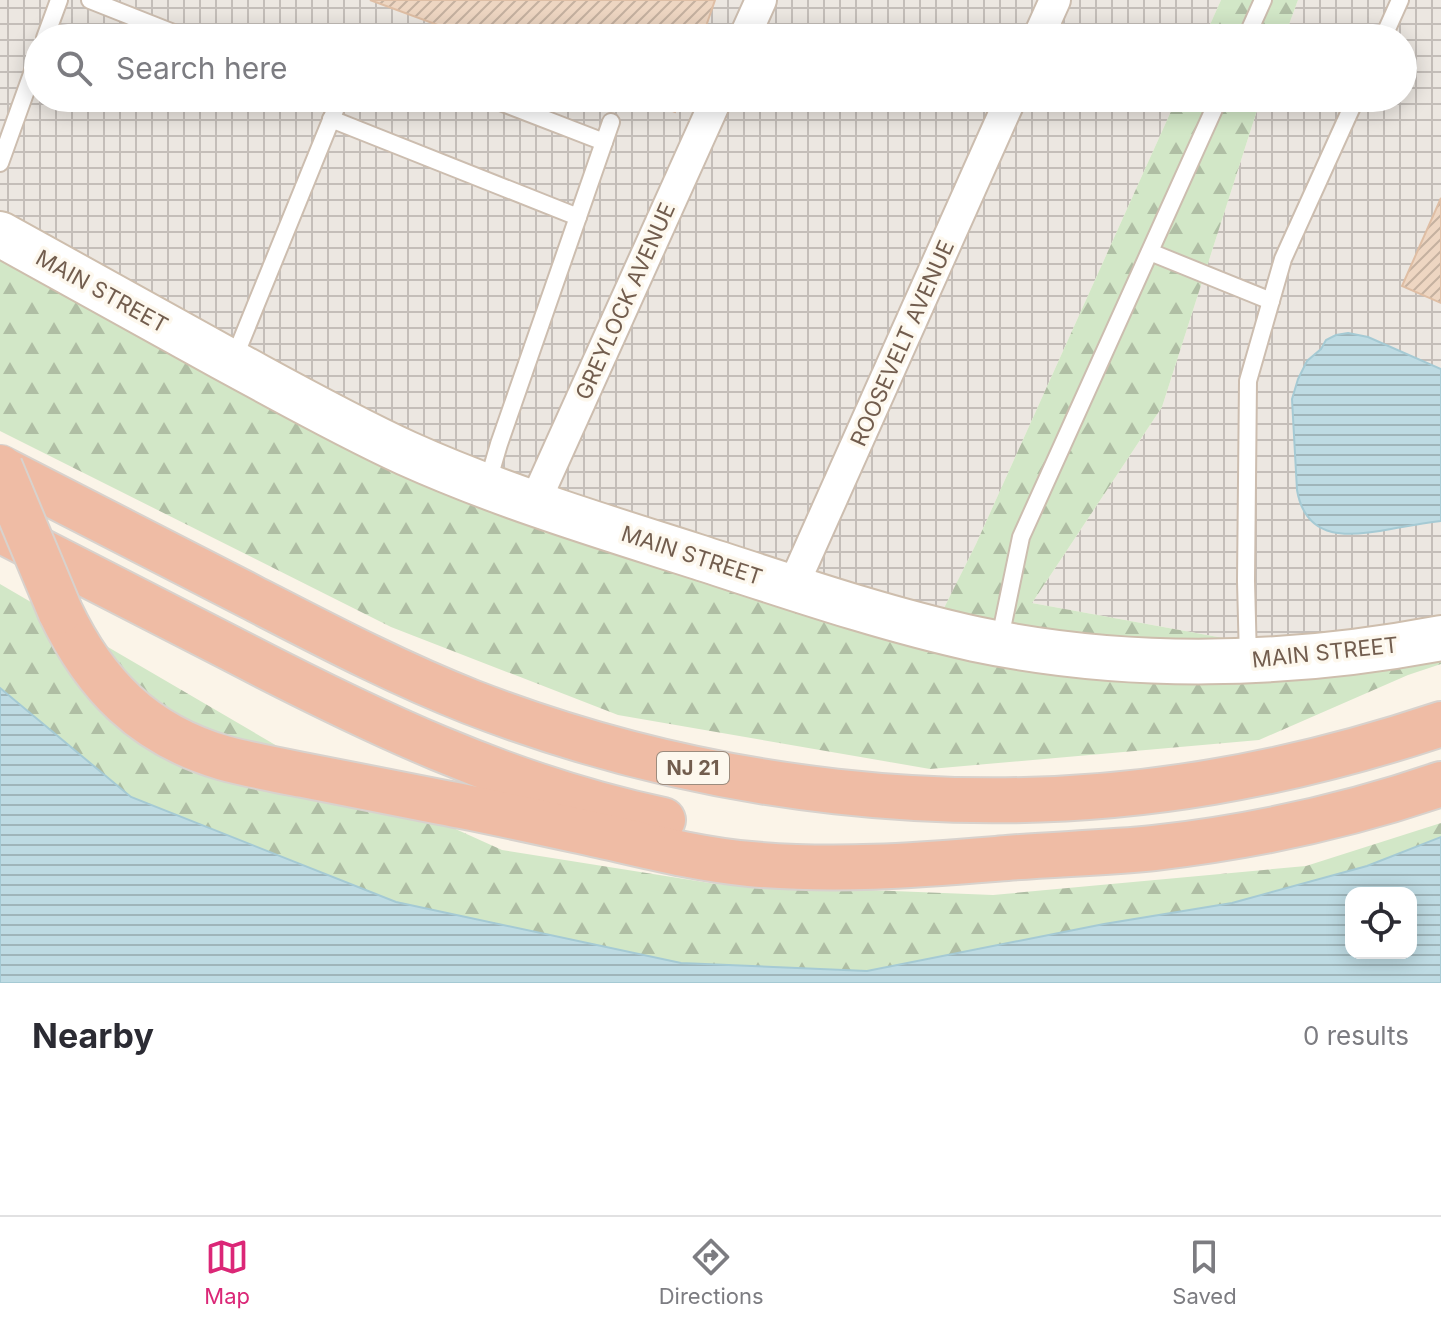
<!DOCTYPE html>
<style>
body{margin:0;font-family:Inter,sans-serif;background:#f2f2f3;color:#2b2b33}
.controls{position:absolute;right:24px;bottom:24px;display:grid;overflow:hidden;border-radius:16px;box-shadow:0 4px 20px #0003}
.controls button{width:72px;height:72px;display:grid;place-items:center;padding:0;border:0;border-bottom:2px solid #e1e1e2;background:#fff;color:#2b2b33;font:40px sans-serif}
.list{margin:0;padding:0;list-style:none}
h2{display:flex;justify-content:space-between;align-items:center;height:104px;margin:0;padding:0 32px;font-size:34px}
h2 small{font-size:26px;font-weight:400;color:#7c7c81}
.icon{flex:none;width:44px;height:44px;fill:none;stroke:currentColor;stroke-width:2;stroke-linecap:round;stroke-linejoin:round}
.map{position:relative;flex:none;width:1441px;height:983px;overflow:hidden}
.search{position:absolute;background:#fff;box-shadow:0 4px 20px #0003;left:24px;right:24px;top:24px;height:88px;display:flex;align-items:center;gap:20px;box-sizing:border-box;padding:0 28px;border-radius:44px;color:#7c7c81;font-size:30px}
.sheet{height:232px;background:#fff}
nav{display:flex;justify-content:space-around;align-items:center;box-sizing:border-box;height:112px;border-top:2px solid #e1e1e2;background:#fff;font-size:22px;color:#7c7c81}
nav a{display:grid;justify-items:center;gap:4px}
nav .on{color:#db2777}
.map>svg:first-child{display:block}
.industrial{fill:url(#industrial-grid)}
.forest{fill:url(#forest-firs)}
.water{fill:url(#water-rules);stroke:#a5cad4;stroke-width:2;fill-rule:evenodd}
.building{fill:url(#building-hatch);stroke:#dfbea4;stroke-width:2}
.lines{fill:none;stroke-linecap:round;stroke-linejoin:round}
.lane-casing{stroke:#ccbdaf;stroke-width:20}
.street-casing{stroke:#ccbdaf;stroke-width:34}
.secondary-casing{stroke:#cebead;stroke-width:48}
.highway-casing{stroke:#d8d2cd;stroke-width:48}
.lane{stroke:#fff;stroke-width:16}
.street{stroke:#fff;stroke-width:30}
.secondary{stroke:#fff;stroke-width:44}
.highway{stroke:#efbca5;stroke-width:44}
.highway-bridge-casing{stroke:#d8d2cd;stroke-width:48;stroke-linecap:butt}
.highway-bridge{stroke:#efbca5;stroke-width:44}
.labels{text-anchor:middle;stroke-width:7;stroke-linejoin:round;paint-order:stroke}
.shield{fill:#fdf8ee;stroke:#9c8c7e;stroke-width:2}
.shield-label{font-size:20px;font-weight:bold;fill:#725d4e}
.street-label{font-size:22px;fill:#725d4e;stroke:#fdf8ee}
</style>
<div class="map">
<svg width="1441" height="983" viewBox="0 0 1441 983">
<defs>
<pattern id="industrial-grid" width="8" height="8" patternUnits="userSpaceOnUse" patternTransform="scale(2)"><rect width="8" height="8" fill="#ece7e1"/><path d="M0 4h8M4 0v8" fill="none" stroke="#c4beb9"/></pattern>
<pattern id="forest-firs" width="22" height="20" patternUnits="userSpaceOnUse" patternTransform="scale(2)"><rect width="22" height="20" fill="#d2e7c7"/><path d="M5 1l3.5 6h-7zM16 11l3.5 6h-7z" fill="#afbea4"/></pattern>
<pattern id="water-rules" width="6" height="5" patternUnits="userSpaceOnUse" patternTransform="scale(2)"><rect width="6" height="5" fill="#bedbe3"/><path d="M0 2.5h6" fill="none" stroke="#9fb5ba"/></pattern>
<pattern id="building-hatch" width="6" height="6" patternUnits="userSpaceOnUse" patternTransform="scale(2)"><rect width="6" height="6" fill="#eed6c2"/><path d="M-1 1l2-2M0 6l6-6M5 7l2-2" fill="none" stroke="#c5b1a0"/></pattern>
</defs>
<rect width="100%" height="100%" fill="#fbf4e8"/>
<g class="industrial">
<polygon points="0,0 1221,0 1204,38 38,38 38,98 1177,98 976,544 928,640 654,550 0,245"/>
<polygon points="1298,0 1441,0 1441,637 1267,646 1032,603 1162,407 1261,98 1403,98 1403,38 1284,38"/>
</g>
<g class="forest">
<polygon points="1221,0 1298,0 1284,38 1204,38"/>
<polygon points="1177,98 1261,98 1162,407 1032,603 1267,646 1441,637 1441,664 1408,675 1259,740 930,769 618,715 391,627 0,431 0,245 389,460 928,640 976,544"/>
<polygon points="0,584 296,757 502,850 716,884 993,895 1306,866 1441,823 1441,837 1367,866 1232,903 1104,924 867,971 681,963 396,902 130,797 0,688"/>
</g>
<g class="water">
<path d="M1348,333L1368,337L1441,369V521C1424,523 1408,526 1391,529C1350,537 1306,542 1297,490L1292,399L1298,379L1307,361L1321,349L1326,340L1336,335Z"/>
<path d="M0,688L131,797L396,902L681,963L867,971L1104,924L1232,903L1367,866L1441,837V983H0ZM1351,893H1411V953H1351Z"/>
</g>
<g class="building">
<polygon points="370,0 715,0 702,38 473,38"/>
<polygon points="637,98 680,98 675,112"/>
<polygon points="1441,198 1441,303 1402,286"/>
</g>
<g class="lines">
<defs>
<g id="lane">
<polyline points="90,0 186,38"/>
<polyline points="45,38 59,0"/>
<polyline points="1246,38 1263,0"/>
<polyline points="1383,38 1400,0"/>
<polyline points="490,98 604,142"/>
<polyline points="331,119 578,217"/>
<polyline points="0,163 38,57"/>
<polyline points="1150,252 1271,301"/>
<polyline points="233,361 340,98"/>
<polyline points="487,485 499,444 611,122"/>
<polyline points="999,643 1021,537 1219,98"/>
<polyline points="1248,660 1246,581 1248,381 1283,259 1356,98"/>
</g>
<g id="street">
<polyline points="744,38 761,0"/>
<polyline points="1038,38 1055,0"/>
<polyline points="534,504 717,98"/>
<polyline points="792,588 1011,98"/>
</g>
<path id="secondary" d="M0,234C74,275 148,316 222,357C283,390 343,424 406,453C499,495 598,525 695,556C788,586 880,618 975,639C1128,671 1288,667 1441,638"/>
<g id="highway">
<path d="M0,468C84,511 167,554 251,597C323,634 395,672 471,702C703,792 966,824 1212,782C1290,769 1366,749 1441,724"/>
<path d="M0,530C76,569 152,608 228,647C368,720 507,787 663,820"/>
<path d="M60,611C95,685 144,735 224,758C250,765 277,770 303,775C349,784 395,793 440,802C500,813 560,827 620,840C663,850 706,860 750,864C839,872 919,865 1007,858C1056,854 1105,853 1154,848C1251,837 1348,816 1441,784"/>
</g>
</defs>
<use href="#lane" class="lane-casing"/>
<use href="#street" class="street-casing"/>
<use href="#secondary" class="secondary-casing"/>
<use href="#highway" class="highway-casing"/>
<use href="#lane" class="lane"/>
<use href="#street" class="street"/>
<use href="#secondary" class="secondary"/>
<use href="#highway" class="highway"/>
<defs>
<polyline id="highway-bridge" points="0,467 60,611"/>
</defs>
<use href="#highway-bridge" class="highway-bridge-casing"/>
<use href="#highway-bridge" class="highway-bridge"/>
</g>
<g class="labels">
<rect class="shield" x="657" y="752" width="72" height="32" rx="6"/>
<g class="shield-label">
<text x="693" y="775">NJ 21</text>
</g>
<g class="street-label">
<text transform="translate(102 291) rotate(29)" y="8">MAIN STREET</text>
<text transform="translate(625 301) rotate(-66)" y="8">GREYLOCK AVENUE</text>
<text transform="translate(902 343) rotate(-66)" y="8">ROOSEVELT AVENUE</text>
<text transform="translate(692 555) rotate(18)" y="8">MAIN STREET</text>
<text transform="translate(1325 652) rotate(-6)" y="8">MAIN STREET</text>
</g>
</g>
</svg>
<div class="controls">
<button><svg class="icon" aria-label="locate" viewBox="0 0 24 24"><circle cx="12" cy="12" r="6"/><path d="M12 2v4M12 18v4M2 12h4M18 12h4"/></svg></button>
</div>
<div class="search"><svg class="icon" aria-label="search" viewBox="0 0 24 24"><circle cx="10" cy="10" r="6"/><path d="M15 15l6 6"/></svg>Search here</div>
</div>
<section class="sheet">
<h2>Nearby<small>0 results</small></h2>
<ul class="list">
</ul>
</section>
<nav>
<a class="on"><svg class="icon" aria-label="map" viewBox="0 0 24 24"><path d="M3 6l6-2 6 2 6-2v14l-6 2-6-2-6 2zM9 4v14M15 6v14"/></svg>Map</a>
<a><svg class="icon" aria-label="directions" viewBox="0 0 24 24"><path d="M12 3l9 9-9 9-9-9zM9 14v-3h6M13 9l2 2-2 2"/></svg>Directions</a>
<a><svg class="icon" aria-label="saved" viewBox="0 0 24 24"><path d="M7 4h10v16l-5-4-5 4z"/></svg>Saved</a>
</nav>
